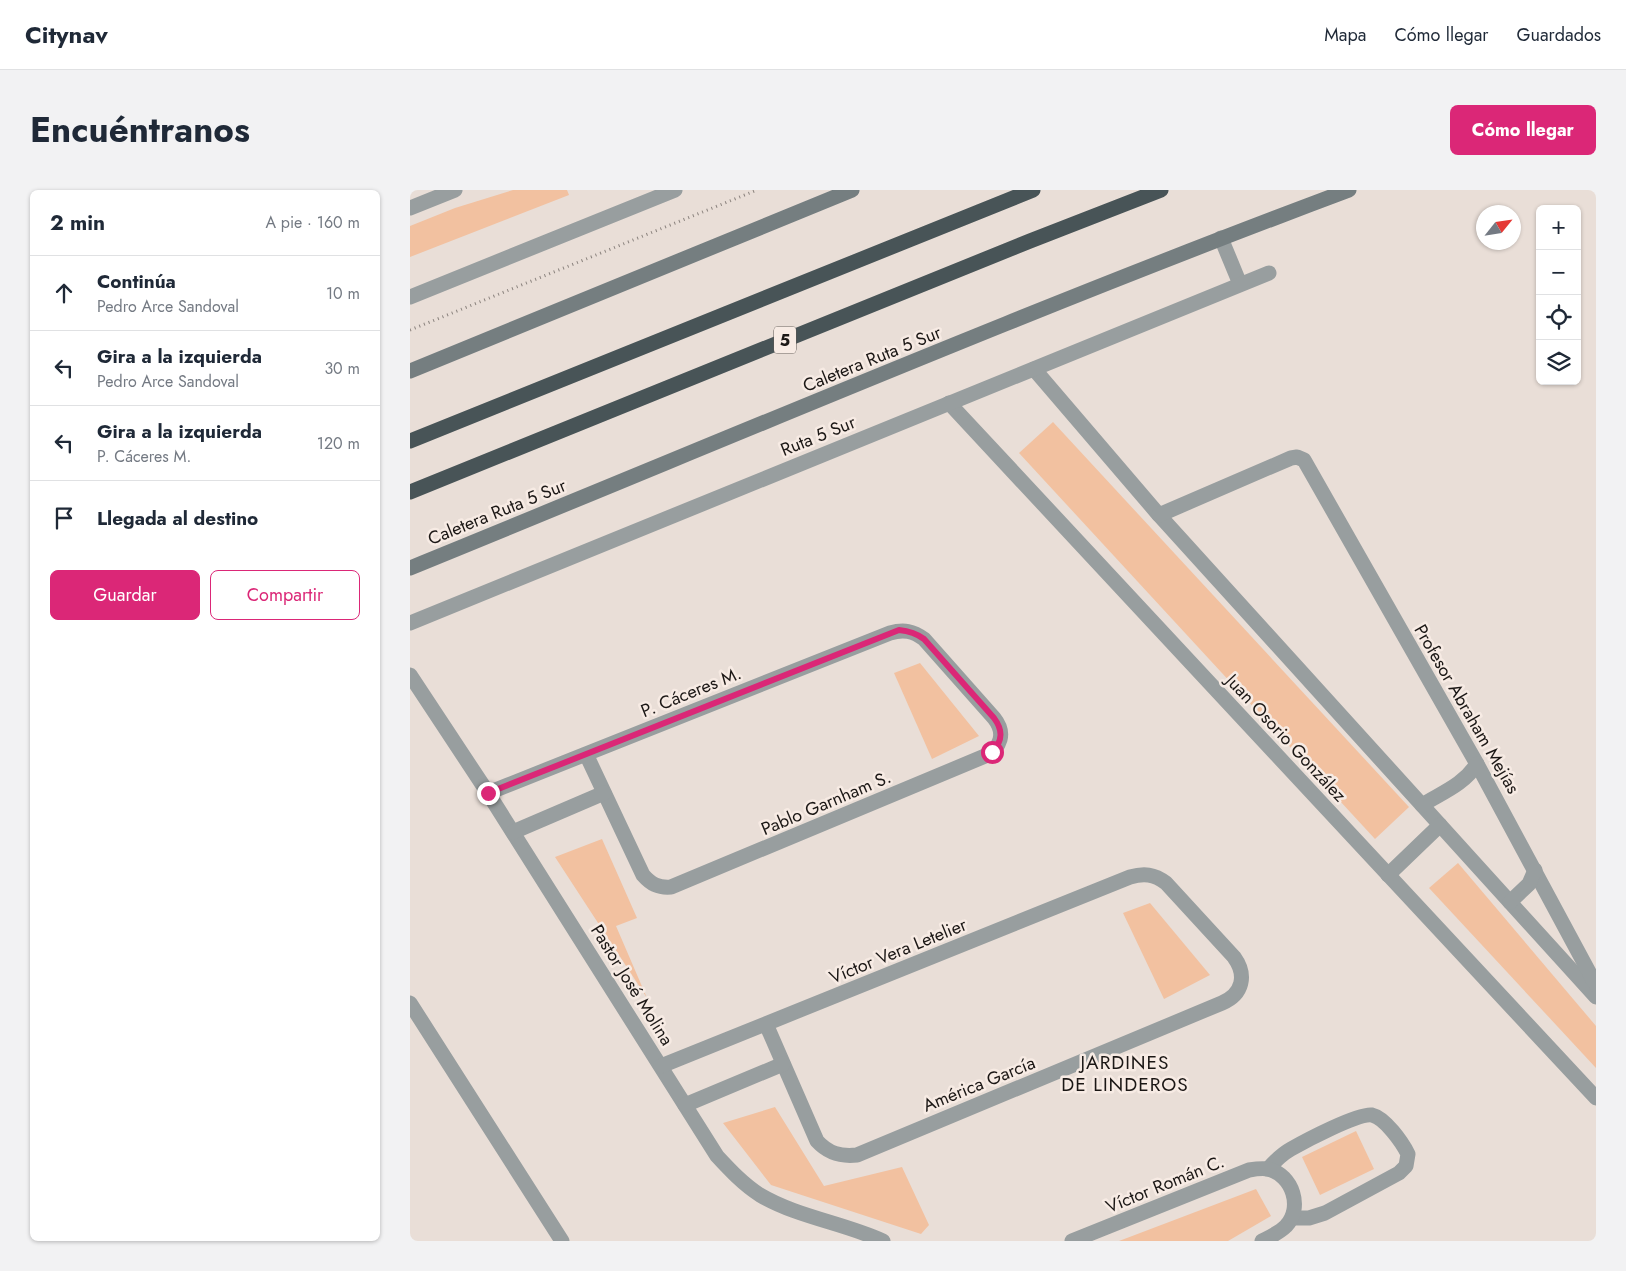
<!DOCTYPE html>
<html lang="es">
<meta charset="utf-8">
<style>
body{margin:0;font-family:Jost,sans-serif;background:#f2f2f3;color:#1f2937}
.controls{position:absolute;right:15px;top:15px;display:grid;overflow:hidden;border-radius:8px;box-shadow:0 1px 4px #0004}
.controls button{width:45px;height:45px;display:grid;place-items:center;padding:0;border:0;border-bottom:1px solid #e0e1e3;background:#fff;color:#1f2937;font:25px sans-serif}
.compass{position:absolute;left:1066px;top:15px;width:45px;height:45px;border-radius:50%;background:#fff;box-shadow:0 1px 4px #0004;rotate:60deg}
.stop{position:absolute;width:15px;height:15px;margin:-11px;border:4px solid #db2777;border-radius:50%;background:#fff}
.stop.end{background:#db2777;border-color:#fff;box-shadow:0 1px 5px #0008}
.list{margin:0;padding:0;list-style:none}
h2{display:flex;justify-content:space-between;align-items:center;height:65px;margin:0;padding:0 20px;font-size:21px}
h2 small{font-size:16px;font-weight:400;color:#747a83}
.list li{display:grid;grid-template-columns:32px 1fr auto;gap:15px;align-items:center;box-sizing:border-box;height:75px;padding:0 20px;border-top:1px solid #e0e1e3}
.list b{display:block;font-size:19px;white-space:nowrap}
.list p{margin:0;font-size:16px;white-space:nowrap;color:#747a83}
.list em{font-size:16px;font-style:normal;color:#747a83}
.actions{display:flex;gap:10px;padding:15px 20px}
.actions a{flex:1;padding:11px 0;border:1px solid #db2777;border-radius:8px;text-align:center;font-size:18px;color:#db2777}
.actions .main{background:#db2777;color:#fff}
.icon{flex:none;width:28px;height:28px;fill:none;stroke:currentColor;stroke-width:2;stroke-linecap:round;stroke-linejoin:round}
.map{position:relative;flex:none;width:1186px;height:1051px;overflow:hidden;border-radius:8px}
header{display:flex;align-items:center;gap:30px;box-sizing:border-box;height:70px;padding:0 25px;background:#fff;border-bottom:1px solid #e0e1e3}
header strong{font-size:24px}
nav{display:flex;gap:28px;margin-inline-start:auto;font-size:18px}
.intro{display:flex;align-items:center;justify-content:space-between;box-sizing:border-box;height:120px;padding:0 30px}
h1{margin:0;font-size:35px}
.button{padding:12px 22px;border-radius:8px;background:#db2777;color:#fff;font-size:18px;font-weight:700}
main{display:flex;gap:30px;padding:0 30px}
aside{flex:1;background:#fff;border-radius:8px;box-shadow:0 1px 4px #0004}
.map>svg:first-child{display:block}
.green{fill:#f2c1a0}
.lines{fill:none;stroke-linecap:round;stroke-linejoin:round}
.path{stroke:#8b837e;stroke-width:3;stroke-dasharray:1 4;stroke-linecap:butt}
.street{stroke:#989e9f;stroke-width:15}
.secondary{stroke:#757e80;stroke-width:15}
.highway{stroke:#485457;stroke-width:15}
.route{stroke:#db2777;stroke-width:6}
.labels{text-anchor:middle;stroke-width:5;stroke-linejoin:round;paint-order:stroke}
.shield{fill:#f7ebe4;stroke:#5d5753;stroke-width:1}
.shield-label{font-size:16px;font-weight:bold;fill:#1b1715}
.street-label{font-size:18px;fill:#1b1715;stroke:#f7ebe4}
.neighbourhood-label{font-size:19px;letter-spacing:1px;fill:#1b1715;stroke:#f7ebe4}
</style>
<header>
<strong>Citynav</strong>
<nav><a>Mapa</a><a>Cómo llegar</a><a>Guardados</a></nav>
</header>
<div class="intro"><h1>Encuéntranos</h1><a class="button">Cómo llegar</a></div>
<main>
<aside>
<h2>2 min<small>A pie · 160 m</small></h2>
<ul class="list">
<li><svg class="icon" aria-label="ahead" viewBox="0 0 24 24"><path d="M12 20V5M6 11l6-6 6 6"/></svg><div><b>Continúa</b><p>Pedro Arce Sandoval</p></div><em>10 m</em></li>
<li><svg class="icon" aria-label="left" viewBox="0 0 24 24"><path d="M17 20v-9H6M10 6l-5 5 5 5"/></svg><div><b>Gira a la izquierda</b><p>Pedro Arce Sandoval</p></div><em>30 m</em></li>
<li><svg class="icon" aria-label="left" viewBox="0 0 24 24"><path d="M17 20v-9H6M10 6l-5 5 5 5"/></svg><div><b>Gira a la izquierda</b><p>P. Cáceres M.</p></div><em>120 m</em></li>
<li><svg class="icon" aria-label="arrive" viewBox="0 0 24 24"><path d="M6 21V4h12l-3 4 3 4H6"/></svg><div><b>Llegada al destino</b></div></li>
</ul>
<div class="actions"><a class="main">Guardar</a><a>Compartir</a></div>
</aside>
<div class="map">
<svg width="1186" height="1051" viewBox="0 0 1186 1051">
<rect width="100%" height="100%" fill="#e9ded7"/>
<g class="green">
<polygon points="103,0 157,0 159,5 0,67 0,36 45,18"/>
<polygon points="643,232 999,617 965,649 609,263"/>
<polygon points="510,473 569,546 522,569 484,483"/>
<polygon points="192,649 227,728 206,736 237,808 145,667"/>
<polygon points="1048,673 1186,836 1186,878 1019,698"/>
<polygon points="740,713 800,785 754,809 713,723"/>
<polygon points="365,917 414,996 492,977 519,1035 511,1044 361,995 313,933"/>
<polygon points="946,941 964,979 910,1005 892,967"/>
<polygon points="846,999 861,1026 818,1051 709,1051"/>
</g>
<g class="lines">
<polyline class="path" points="0,140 347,0"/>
<g class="street">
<polyline points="0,18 45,0"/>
<polyline points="811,48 830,94"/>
<polyline points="0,107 265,0"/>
<polyline points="624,179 749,325 1186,807"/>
<polyline points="539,213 1186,908"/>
<polyline points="749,325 881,268 887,267 894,270 1067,574 1186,795"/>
<polyline points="0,433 859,83"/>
<path d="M0,485L78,603L307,966C320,980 333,994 350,1005C387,1027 434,1033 473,1051"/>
<path d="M78,603L98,595L480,443C494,439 503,441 514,449L584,528C596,543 591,558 575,566L261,697C248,698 241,694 233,685L176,564"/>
<path d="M1012,615C1033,602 1053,595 1067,574"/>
<polyline points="103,642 194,603"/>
<polyline points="978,685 1030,635"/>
<polyline points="1100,712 1119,694 1125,680"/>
<polyline points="0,813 152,1051"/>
<path d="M251,876L720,687C734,683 744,684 756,693L824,767C837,785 833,804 812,813L447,965C430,967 418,963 407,951L356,834"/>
<polyline points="275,915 373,874"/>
<path d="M858,979C865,971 872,964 881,959C895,951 948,923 962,925C975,928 992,952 998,964L996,976L989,983L915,1023L899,1028H882"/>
<path d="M662,1051L839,980C845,979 852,978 858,979C883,985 893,1018 876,1036C869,1043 860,1047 852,1051"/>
</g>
<g class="secondary">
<polyline points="0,181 442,0"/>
<path d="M0,378C312,251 623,118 939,0"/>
</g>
<g class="highway">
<polyline points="0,251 623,0"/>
<polyline points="0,302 620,51 751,0"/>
</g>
</g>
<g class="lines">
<path class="route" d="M78,603L489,440C499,441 506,443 514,449L584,528C593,540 593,551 582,562"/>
</g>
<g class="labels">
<rect class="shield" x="364" y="136.5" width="22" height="27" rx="4"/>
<g class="shield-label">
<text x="375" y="156">5</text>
</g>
<g class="street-label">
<text transform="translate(462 169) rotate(-22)" y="6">Caletera Ruta 5 Sur</text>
<text transform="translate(408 246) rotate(-22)" y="6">Ruta 5 Sur</text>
<text transform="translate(87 322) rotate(-22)" y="6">Caletera Ruta 5 Sur</text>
<text transform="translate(281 502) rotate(-22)" y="6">P. Cáceres M.</text>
<text transform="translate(1057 519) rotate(60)" y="6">Profesor Abraham Mejías</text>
<text transform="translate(876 548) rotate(47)" y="6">Juan Osorio González</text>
<text transform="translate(416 613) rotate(-23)" y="6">Pablo Garnham S.</text>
<text transform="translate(488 761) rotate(-22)" y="6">Víctor Vera Letelier</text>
<text transform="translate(222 795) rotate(58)" y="6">Pastor José Molina</text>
<text transform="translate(569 894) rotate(-22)" y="6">América García</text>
<text transform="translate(755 994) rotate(-22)" y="6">Víctor Román C.</text>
</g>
<g class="neighbourhood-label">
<text x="715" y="879">JARDINES<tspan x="715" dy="22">DE LINDEROS</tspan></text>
</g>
</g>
</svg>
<div class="controls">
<button>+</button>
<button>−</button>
<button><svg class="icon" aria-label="locate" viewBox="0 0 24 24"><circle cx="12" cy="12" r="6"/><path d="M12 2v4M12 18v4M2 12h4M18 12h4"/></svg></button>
<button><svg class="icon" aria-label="layers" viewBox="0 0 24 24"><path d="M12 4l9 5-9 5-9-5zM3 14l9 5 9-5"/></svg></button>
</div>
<svg class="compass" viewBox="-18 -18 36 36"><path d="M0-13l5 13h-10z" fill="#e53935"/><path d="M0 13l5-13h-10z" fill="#747a83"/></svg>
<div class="stop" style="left:582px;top:562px"></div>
<div class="stop end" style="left:78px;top:603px"></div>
</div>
</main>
